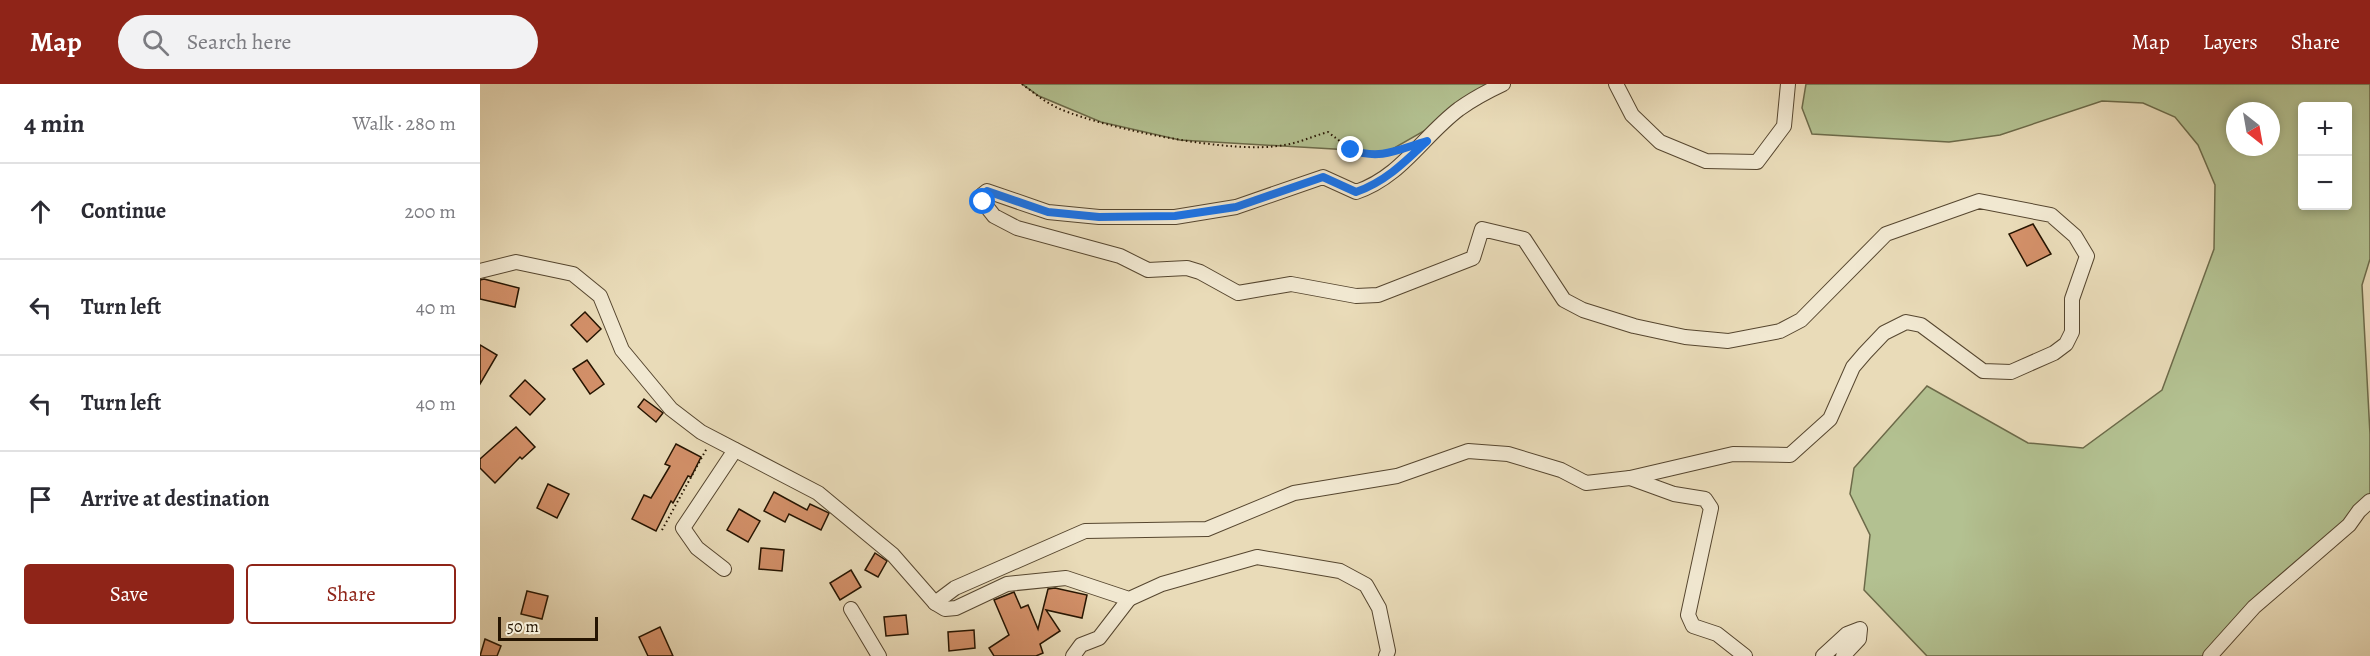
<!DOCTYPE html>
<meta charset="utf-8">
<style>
body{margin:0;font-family:Alegreya,serif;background:#f2f2f3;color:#2b2b33}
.controls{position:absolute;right:18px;top:18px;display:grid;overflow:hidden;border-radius:6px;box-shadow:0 3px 9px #0003}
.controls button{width:54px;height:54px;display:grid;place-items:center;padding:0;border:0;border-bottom:2px solid #e1e1e2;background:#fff;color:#2b2b33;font:30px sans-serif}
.compass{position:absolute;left:1746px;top:18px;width:54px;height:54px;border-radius:50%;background:#fff;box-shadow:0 3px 9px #0003;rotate:149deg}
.scale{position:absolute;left:18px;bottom:15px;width:100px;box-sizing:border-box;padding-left:6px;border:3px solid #251401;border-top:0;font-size:16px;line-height:21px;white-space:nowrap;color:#251401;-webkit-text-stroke:4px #f1e8d1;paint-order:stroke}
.stop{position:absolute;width:18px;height:18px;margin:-14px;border:4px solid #1a73e8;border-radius:50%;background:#fff}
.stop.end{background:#1a73e8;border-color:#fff;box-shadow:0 2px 6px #0008}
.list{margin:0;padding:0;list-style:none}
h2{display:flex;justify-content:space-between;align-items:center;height:78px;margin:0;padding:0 24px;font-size:26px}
h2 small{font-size:20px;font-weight:400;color:#7c7c81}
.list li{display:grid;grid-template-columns:39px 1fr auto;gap:18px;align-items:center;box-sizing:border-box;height:96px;padding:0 24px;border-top:2px solid #e1e1e2}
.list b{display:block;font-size:22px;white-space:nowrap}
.list em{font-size:20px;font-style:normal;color:#7c7c81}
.actions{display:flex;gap:12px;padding:18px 24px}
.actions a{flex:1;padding:14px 0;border:2px solid #8f2418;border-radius:6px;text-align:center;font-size:21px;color:#8f2418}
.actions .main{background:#8f2418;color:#fff}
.icon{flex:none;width:33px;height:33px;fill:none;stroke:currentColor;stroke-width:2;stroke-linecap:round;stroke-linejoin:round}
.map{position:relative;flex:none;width:1890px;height:572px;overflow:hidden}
header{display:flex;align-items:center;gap:36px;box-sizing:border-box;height:84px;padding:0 30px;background:#8f2418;color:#fff}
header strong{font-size:28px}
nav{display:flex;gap:33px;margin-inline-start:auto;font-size:21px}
.search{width:420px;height:54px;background:#f2f2f3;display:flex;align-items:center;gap:15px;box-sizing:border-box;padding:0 21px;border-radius:33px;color:#7c7c81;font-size:22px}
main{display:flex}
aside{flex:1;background:#fff}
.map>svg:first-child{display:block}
.green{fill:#b3c191;stroke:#6c6a49;stroke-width:1.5;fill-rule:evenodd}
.building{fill:#d39069;stroke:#251401;stroke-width:1.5}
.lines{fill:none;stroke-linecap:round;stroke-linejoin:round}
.minor-casing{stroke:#56462f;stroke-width:16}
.path{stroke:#251401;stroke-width:2;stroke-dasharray:1.5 3;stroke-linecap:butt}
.minor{stroke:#f1e8d1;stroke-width:14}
.route{stroke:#1a73e8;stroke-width:8}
</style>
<header>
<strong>Map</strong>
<div class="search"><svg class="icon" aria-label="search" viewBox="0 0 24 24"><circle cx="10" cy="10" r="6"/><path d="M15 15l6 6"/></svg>Search here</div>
<nav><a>Map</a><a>Layers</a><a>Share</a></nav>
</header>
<main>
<aside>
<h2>4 min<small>Walk · 280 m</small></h2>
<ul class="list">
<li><svg class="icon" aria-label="ahead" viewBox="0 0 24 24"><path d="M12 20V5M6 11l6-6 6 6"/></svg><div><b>Continue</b></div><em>200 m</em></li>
<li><svg class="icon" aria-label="left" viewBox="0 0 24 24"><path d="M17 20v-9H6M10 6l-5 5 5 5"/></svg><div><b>Turn left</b></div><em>40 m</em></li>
<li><svg class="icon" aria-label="left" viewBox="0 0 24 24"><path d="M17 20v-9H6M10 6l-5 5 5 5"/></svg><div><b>Turn left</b></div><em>40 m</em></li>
<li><svg class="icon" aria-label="arrive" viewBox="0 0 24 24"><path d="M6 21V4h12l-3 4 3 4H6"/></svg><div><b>Arrive at destination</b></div></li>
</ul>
<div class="actions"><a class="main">Save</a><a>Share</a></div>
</aside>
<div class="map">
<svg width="1890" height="572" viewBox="0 0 1890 572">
<rect width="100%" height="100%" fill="#e9dbb8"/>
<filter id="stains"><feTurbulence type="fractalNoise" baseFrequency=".00333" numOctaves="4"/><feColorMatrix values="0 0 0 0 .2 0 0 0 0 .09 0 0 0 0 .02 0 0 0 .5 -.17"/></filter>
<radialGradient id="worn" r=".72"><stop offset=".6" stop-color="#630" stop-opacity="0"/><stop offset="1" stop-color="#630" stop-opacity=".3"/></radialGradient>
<g class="green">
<polygon points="542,0 1026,0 902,71 871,66 700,56 621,38 559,12"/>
<path d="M1326,0H1890V175L1882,201L1890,350V417L1730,572H1447L1384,506L1390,451L1370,410L1374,384L1447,302L1548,359L1603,364L1682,306L1734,165L1735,101L1718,61L1695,33L1663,19L1622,17L1520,51L1469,58L1332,50L1322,24ZM1822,22H1868V122H1822ZM1755,27H1791V63H1755Z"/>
</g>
<g class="building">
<polygon points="1553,140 1571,170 1547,182 1529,150"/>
<polygon points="4,195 39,204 35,223 0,215 0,196"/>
<polygon points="105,228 121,245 107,258 91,241"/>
<polygon points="0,261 17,271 0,300"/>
<polygon points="107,276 124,300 110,310 93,285"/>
<polygon points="45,296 65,315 50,331 30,312"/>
<polygon points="164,315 183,329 176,338 158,323"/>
<polygon points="36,343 55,363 42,375 40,373 15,399 0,384 0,375"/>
<polygon points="196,360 221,373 211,393 208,392 193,419 191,417 176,447 152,435 164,411 171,414 190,382 185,380"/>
<polygon points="68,400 89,410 77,434 57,424"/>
<polygon points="294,408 327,426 330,420 349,429 341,446 309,430 305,438 284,427"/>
<polygon points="259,425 280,437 268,458 247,446"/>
<polygon points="281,464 304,466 302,487 279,485"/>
<polygon points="395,469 407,477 398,493 385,486"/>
<polygon points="371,486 381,503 360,516 350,499"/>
<polygon points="575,504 607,511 602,534 566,526 580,547 560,560 563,569 556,572 514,572 509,564 529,551 514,516 534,508 541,524 548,521 558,545 568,505"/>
<polygon points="47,507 68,512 62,535 41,530"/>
<polygon points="426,531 428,550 406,552 404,533"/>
<polygon points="180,543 193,572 168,572 159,553"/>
<polygon points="494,546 495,564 469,567 468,548"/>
<polygon points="5,555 21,562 17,572 0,572"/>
</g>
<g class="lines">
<defs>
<g id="minor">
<polyline points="1136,0 1152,31 1180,58 1226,77 1277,78 1304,42 1308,0"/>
<polyline points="0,187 36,178 93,190 120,212 142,266 191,325 221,348 338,409 413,471 455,519 465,525 476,524 527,500 586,494 649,515 682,500 777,473 860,487 886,501 899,524 908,567 906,572"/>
<polyline points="1150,394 1194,410 1225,415 1231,424 1208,531 1213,542 1237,550 1265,572"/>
<polyline points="244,485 217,464 203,444 255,366"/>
<path d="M455,519L475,504L605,447L727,445L814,409L917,392L988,367L1028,370L1081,386L1106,399L1150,394L1253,370L1310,371L1350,335L1373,283L1385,269L1404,249L1426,238L1441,241L1503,287L1531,288L1574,269L1586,260L1592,248V215L1607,172L1595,152L1571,131L1499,117L1406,150L1321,236L1300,247L1248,257L1205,253L1154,242L1103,226L1084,216L1044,155L1002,145L993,174L898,211L876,212L811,200L758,209L720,188L707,184L668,186L640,172L537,144L514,132L503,118L502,111L507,107L568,128L619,133H695L756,123L843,93L876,108C921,93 943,52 979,25C993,15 1008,7 1023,0"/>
<polyline points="371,525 399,572"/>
<polyline points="593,572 601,561 619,554 649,515"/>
<polyline points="1343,572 1367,550 1380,545 1379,555 1363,572"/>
<polyline points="1730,572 1774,523 1869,441 1879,427 1890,417"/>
</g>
</defs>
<use href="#minor" class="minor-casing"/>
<g class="path">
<path d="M542,0C554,9 566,19 580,25C627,45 754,71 804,61C819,59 833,52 848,48C871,66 883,76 914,67"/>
<polyline points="182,446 227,364"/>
</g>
<use href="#minor" class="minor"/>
</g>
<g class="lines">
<path class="route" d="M503,118L502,111L507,107L568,128L619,133L695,132L756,123L843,93L876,108C905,98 925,78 947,57C917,66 901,76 871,66"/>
</g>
<rect width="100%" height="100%" filter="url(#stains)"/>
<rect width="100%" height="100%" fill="url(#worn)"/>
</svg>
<div class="controls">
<button>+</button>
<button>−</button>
</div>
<svg class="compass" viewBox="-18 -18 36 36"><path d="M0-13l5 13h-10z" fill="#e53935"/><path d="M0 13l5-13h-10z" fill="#7c7c81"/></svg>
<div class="scale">50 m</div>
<div class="stop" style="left:503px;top:118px"></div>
<div class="stop end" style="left:871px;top:66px"></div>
</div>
</main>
